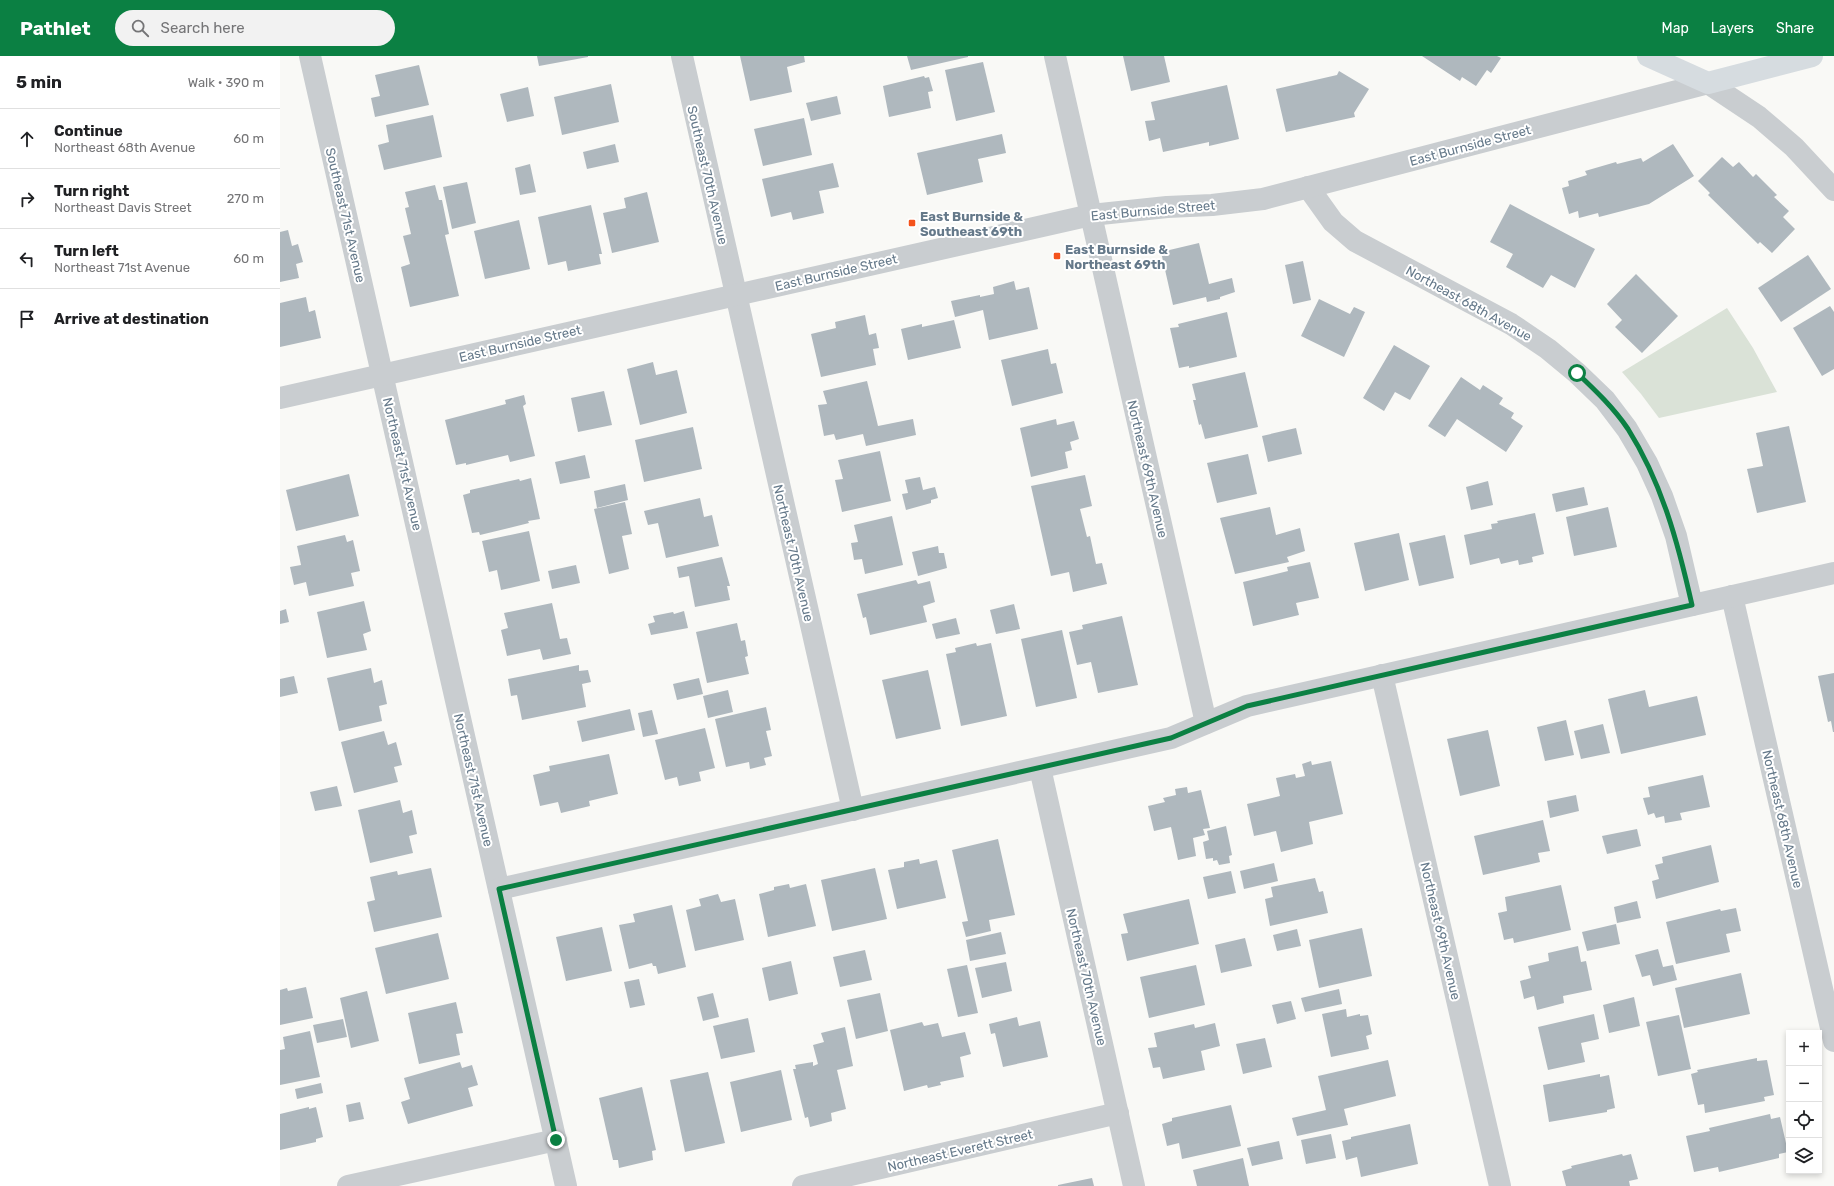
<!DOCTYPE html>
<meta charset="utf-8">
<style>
body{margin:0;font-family:Rubik,sans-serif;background:#f2f2f2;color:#202124}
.controls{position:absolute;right:12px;bottom:12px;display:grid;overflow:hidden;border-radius:0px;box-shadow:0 2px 6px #0003}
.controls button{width:36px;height:36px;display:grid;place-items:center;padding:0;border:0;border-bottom:1px solid #e0e0e0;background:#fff;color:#202124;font:20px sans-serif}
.stop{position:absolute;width:12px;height:12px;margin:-9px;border:3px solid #0b8043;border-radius:50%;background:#fff}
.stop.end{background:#0b8043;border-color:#fff;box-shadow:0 1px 4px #0008}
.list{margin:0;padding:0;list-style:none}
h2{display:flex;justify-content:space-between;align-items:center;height:52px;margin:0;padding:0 16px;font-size:17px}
h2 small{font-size:13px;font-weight:400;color:#757577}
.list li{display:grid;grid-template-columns:26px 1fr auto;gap:12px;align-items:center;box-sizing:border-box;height:60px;padding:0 16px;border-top:1px solid #e0e0e0}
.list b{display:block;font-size:15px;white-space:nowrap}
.list p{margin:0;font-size:13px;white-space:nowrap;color:#757577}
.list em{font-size:13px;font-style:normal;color:#757577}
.icon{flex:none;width:22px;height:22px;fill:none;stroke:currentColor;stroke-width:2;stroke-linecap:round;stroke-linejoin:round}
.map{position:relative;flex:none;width:1554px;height:1130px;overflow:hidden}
header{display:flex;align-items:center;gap:24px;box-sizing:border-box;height:56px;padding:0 20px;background:#0b8043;color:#fff}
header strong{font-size:19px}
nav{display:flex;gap:22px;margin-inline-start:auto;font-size:14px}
.search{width:280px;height:36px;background:#f2f2f2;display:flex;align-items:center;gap:10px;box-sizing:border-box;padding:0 14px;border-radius:22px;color:#757577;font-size:15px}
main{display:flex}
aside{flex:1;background:#fff}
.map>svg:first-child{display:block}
.green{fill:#dae2d7}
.building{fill:#afb8be}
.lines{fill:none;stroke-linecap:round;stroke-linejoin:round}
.minor{stroke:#c9cdd0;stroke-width:22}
.tertiary{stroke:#c9cdd0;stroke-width:22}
.secondary{stroke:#d6dce0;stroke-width:22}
.route{stroke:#0b8043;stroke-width:5}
.poi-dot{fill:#f4531c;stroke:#fff;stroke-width:1.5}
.labels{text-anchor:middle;stroke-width:4;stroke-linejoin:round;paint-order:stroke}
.street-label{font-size:13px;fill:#65798a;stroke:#fff}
.poi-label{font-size:13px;font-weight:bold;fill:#65798a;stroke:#fff;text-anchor:start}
</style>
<header>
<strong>Pathlet</strong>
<div class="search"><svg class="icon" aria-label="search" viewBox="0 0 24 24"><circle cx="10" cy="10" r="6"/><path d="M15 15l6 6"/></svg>Search here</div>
<nav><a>Map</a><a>Layers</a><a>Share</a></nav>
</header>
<main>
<aside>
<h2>5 min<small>Walk · 390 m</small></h2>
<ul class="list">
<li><svg class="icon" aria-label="ahead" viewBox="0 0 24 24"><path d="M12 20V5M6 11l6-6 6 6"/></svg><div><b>Continue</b><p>Northeast 68th Avenue</p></div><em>60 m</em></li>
<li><svg class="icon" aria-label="right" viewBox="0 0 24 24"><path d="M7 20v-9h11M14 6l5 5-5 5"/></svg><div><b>Turn right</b><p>Northeast Davis Street</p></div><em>270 m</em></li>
<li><svg class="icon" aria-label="left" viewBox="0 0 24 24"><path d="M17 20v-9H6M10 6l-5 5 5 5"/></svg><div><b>Turn left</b><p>Northeast 71st Avenue</p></div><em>60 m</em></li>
<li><svg class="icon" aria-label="arrive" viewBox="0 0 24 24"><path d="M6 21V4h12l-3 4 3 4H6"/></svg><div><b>Arrive at destination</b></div></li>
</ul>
</aside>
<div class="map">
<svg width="1554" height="1130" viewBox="0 0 1554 1130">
<rect width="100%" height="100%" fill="#f9f9f6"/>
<polygon class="green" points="1447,252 1473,292 1497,336 1379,362 1361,338 1342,316"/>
<g class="building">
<polygon points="257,0 308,0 308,1 259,10"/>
<polygon points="460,0 524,0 525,6 507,11 512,36 470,45"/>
<polygon points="627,0 688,0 688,1 631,14"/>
<polygon points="843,0 884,0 890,26 851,35"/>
<polygon points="1142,0 1217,0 1221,2 1211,17 1207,14 1196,30 1182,21 1180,25"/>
<polygon points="703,6 715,56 676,65 665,14"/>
<polygon points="139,9 149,49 95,61 91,42 100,40 95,19"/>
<polygon points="1059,15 1089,33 1074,57 1075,61 1006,76 996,33 1057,19"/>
<polygon points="644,20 645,22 649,21 653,35 648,36 651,52 609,61 603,30"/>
<polygon points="331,28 339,66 282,79 274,41"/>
<polygon points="947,29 959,83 929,90 929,86 883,96 880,82 869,85 865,65 875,64 871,46"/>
<polygon points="248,31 254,60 227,66 220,38"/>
<polygon points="557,40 561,58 531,65 526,47"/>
<polygon points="153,59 162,101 104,114 98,89 109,86 106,69"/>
<polygon points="524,62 532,99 483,110 474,73"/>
<polygon points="722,78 726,97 698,103 703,126 647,139 637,97"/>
<polygon points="335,88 339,106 307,113 303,96"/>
<polygon points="1393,88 1414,120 1369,148 1319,161 1318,157 1299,162 1298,155 1289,158 1282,132 1289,130 1288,125 1307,119 1305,115 1336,106 1337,108 1361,102 1363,106"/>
<polygon points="1442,101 1453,111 1459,106 1473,121 1476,118 1497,139 1494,141 1509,155 1503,161 1515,173 1492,197 1480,186 1478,188 1428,139 1430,137 1418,125"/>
<polygon points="553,107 559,131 539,135 544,157 513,164 511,156 491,161 482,123"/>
<polygon points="250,108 256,136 240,139 235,112"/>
<polygon points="187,126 196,167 172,173 163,131"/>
<polygon points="155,129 159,144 162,144 169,178 165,179 179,240 130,251 121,211 130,208 123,180 131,178 125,152 129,151 125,136"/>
<polygon points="367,136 379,186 332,197 323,157 346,152 344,142"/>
<polygon points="1230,148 1315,193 1295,232 1271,219 1263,232 1226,211 1233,198 1210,186"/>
<polygon points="311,149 322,198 319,198 321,208 288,215 286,205 268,209 258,161"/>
<polygon points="239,164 250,213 205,223 194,175"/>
<polygon points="8,174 12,190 18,188 23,206 16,208 19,222 0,226 0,176"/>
<polygon points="919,187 929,228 952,222 955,236 940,241 940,243 927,246 926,241 893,249 881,196"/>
<polygon points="1528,199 1551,233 1501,266 1478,232"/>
<polygon points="1023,205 1031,244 1013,248 1005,209"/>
<polygon points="1356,218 1398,260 1362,297 1335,271 1342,264 1327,248"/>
<polygon points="734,225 736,234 749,231 758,273 709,284 703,254 675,261 671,245 700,239 700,241 714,238 713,231"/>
<polygon points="26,241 29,256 35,254 41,282 0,291 0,247"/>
<polygon points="1039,243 1070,258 1074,251 1085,256 1064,301 1021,280"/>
<polygon points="1550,250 1554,256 1554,313 1542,320 1513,272"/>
<polygon points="947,256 957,301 909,312 909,310 899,312 890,272 899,271 898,268"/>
<polygon points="585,259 589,279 596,277 599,292 593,293 596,309 541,321 531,278 556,272 555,266"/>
<polygon points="674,264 681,292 628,304 621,273 642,268 642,271"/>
<polygon points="1114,289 1150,310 1130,344 1115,336 1104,355 1083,342"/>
<polygon points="768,293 771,308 776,307 783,337 732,350 721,304"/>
<polygon points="373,306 376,319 397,314 407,357 360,369 347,313"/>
<polygon points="965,316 978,371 925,383 921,368 919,369 913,344 916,344 912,328"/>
<polygon points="1181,321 1200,334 1203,329 1223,342 1219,348 1234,357 1231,362 1243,370 1226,396 1177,363 1165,381 1148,370"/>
<polygon points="587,325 598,370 633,363 636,379 586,390 583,378 556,384 554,378 544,380 538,349 547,348 543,335"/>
<polygon points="324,335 332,369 298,376 291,342"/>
<polygon points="244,339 246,348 243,350 255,400 230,406 228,399 186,409 186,407 176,409 165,364 226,348 225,344"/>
<polygon points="776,363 777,369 794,365 799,383 790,386 792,394 785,396 788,412 751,421 740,372"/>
<polygon points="1509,370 1526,446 1477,457 1467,413 1483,410 1476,377"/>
<polygon points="413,371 422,413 364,426 355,384"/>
<polygon points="1016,372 1022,398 988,406 982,380"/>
<polygon points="600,395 611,445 562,456 555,424 563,423 558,404"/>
<polygon points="968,398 977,438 937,447 927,407"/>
<polygon points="305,399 310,422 280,428 275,406"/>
<polygon points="69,418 79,460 16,475 6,434"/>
<polygon points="805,419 812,450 800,453 807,481 810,480 816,508 822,507 827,528 793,536 789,516 771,520 751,430"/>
<polygon points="640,421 643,434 655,431 658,442 651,444 651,447 626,454 622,438 628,437 625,424"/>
<polygon points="251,422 260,463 248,465 249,467 200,479 199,476 192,477 183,439 190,437 190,434 239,423 240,425"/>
<polygon points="1208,425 1213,449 1191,454 1186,431"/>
<polygon points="345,428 348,444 317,452 314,435"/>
<polygon points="1304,431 1308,449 1276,456 1272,438"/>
<polygon points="420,442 424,461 432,459 439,490 386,502 378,467 368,469 364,455"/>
<polygon points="345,446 352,478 342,480 349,513 329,518 314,453"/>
<polygon points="990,451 996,479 1020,472 1025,495 1007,501 1009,506 955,518 940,462"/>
<polygon points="1328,451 1337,491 1294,500 1286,461"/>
<polygon points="1255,457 1264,498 1252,501 1253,506 1239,509 1238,504 1221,508 1219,502 1190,509 1184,479 1212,473 1211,468 1218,467 1217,465"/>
<polygon points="612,460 623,509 585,518 582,503 574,504 571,487 578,486 574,469"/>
<polygon points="249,475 260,525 221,534 217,514 209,516 202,485"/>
<polygon points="1119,477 1129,524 1085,535 1074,487"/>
<polygon points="65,479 67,486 73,484 80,515 71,517 74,530 29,540 26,526 14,529 10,511 21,509 17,490"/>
<polygon points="1165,479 1174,522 1139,530 1129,487"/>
<polygon points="658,490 659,497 664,497 667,512 638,520 632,496"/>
<polygon points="442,501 450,530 447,530 450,544 415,551 409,520 399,522 397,511"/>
<polygon points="1030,506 1039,542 1016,547 1019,559 973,570 963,526 1008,515 1007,511"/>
<polygon points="296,509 300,527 272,533 268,515"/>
<polygon points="636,524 638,528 650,525 655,546 643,550 647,566 590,579 586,561 583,562 577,538"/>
<polygon points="84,545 91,575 83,578 87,594 47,602 37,556"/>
<polygon points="272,547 280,583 287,582 291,598 263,604 260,593 227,600 221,574 228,572 224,557"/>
<polygon points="734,548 740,573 716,578 710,554"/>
<polygon points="6,553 9,566 0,568 0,555"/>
<polygon points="404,555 408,572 371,579 368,568 375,566 373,560 393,556 394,558"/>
<polygon points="842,560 858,629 818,637 811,606 797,609 789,576 803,573 802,569"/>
<polygon points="676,562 680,578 656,583 652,568"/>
<polygon points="457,567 461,585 465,584 468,600 465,601 469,618 427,627 416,576"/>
<polygon points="782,574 797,642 756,651 741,583"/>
<polygon points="696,587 697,590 711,587 727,660 681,670 666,598 676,596 675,592"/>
<polygon points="299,609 299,615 308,614 311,626 302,628 306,651 242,664 237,639 231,640 228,623"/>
<polygon points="91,612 94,627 102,624 107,648 99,650 102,665 59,675 47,622"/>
<polygon points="648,614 661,673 616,683 602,624"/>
<polygon points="1554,617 1554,676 1553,676 1551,665 1548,666 1538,620"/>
<polygon points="14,620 18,637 0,641 0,623"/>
<polygon points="419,622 423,638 397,644 393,628"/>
<polygon points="448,634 453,656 428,662 423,640"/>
<polygon points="1365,634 1369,651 1417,640 1426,679 1341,698 1328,643"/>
<polygon points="486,651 491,674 486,675 492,700 484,702 486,709 470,713 469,706 446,711 435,663"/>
<polygon points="350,653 355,674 302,686 297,665"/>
<polygon points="372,654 378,678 363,681 358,657"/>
<polygon points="1286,664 1294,699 1265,705 1257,671"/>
<polygon points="1323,668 1330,697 1301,703 1294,675"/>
<polygon points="425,672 435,712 419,716 421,725 399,730 397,721 385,724 375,684"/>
<polygon points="1208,674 1220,730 1180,740 1167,683"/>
<polygon points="104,675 108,689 116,686 122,709 114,711 118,726 74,737 61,686"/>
<polygon points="329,698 338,738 309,745 310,750 281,757 278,746 260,750 253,719 270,715 269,710"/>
<polygon points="1031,705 1032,709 1051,705 1063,758 1029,766 1033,788 1001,796 996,775 974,780 967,748 1000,740 996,722 1015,718 1016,722 1025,720 1022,708"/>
<polygon points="1423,719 1430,751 1400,757 1402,764 1385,767 1384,760 1376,762 1374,757 1368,759 1363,742 1370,741 1368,731"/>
<polygon points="57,730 62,750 35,755 30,736"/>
<polygon points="907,731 908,737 921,734 930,772 923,773 925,779 913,782 916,800 898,804 891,771 874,775 868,750 885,746 883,742 896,739 895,733"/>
<polygon points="1296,739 1299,755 1270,762 1267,745"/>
<polygon points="120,744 123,757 132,754 137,778 129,780 133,797 90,807 78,754"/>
<polygon points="1263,764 1270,795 1258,797 1260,806 1203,819 1194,780"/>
<polygon points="946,770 952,799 949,800 950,807 939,809 937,804 933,805 933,802 926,803 923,786 929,784 927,775"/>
<polygon points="1357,773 1361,790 1327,798 1322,780"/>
<polygon points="718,783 735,859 709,864 711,875 686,881 682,866 688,865 672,794"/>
<polygon points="1431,789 1439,826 1376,843 1372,825 1379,823 1375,809 1383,807 1382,801"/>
<polygon points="639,803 640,808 657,804 666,842 617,853 608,814 624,811 624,806"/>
<polygon points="994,807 998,825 964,833 960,815"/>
<polygon points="151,812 162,861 94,876 87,846 95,844 90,821 117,815 118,819"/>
<polygon points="595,812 607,863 552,875 541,824"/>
<polygon points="951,815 956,837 928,843 923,821"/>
<polygon points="1035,822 1039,836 1043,835 1048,857 990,870 985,843 993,841 991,831"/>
<polygon points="509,828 510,832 526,828 536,870 488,881 479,838 494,834 494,831"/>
<polygon points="1281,829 1291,874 1234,887 1233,882 1224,884 1218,857 1227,855 1225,841"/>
<polygon points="438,838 441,846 455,843 464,884 415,895 406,854 421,850 419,843"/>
<polygon points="909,843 919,888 847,905 841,878 848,877 843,858"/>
<polygon points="1357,845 1361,862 1337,867 1334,851"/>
<polygon points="392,849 406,911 378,918 376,910 373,910 372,907 349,913 339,869 355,866 353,858"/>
<polygon points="1456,852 1461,875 1446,878 1450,896 1396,908 1386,866 1440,853 1441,855"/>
<polygon points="1336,868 1340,888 1307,895 1302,876"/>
<polygon points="322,871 332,915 286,925 276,881"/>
<polygon points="1082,872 1092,920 1039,932 1029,884"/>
<polygon points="1017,873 1021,890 997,895 993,879"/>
<polygon points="721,876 726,898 690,905 686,884"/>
<polygon points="158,877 169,923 106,938 95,892"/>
<polygon points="965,882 972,910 941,917 935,889"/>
<polygon points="1298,890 1301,906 1306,905 1312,934 1283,940 1284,947 1257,954 1254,940 1244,943 1240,925 1251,922 1248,910 1269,905 1268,897"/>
<polygon points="1378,893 1383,911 1393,909 1397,924 1373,930 1370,919 1362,921 1355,899"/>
<polygon points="585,894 592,924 560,931 553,901"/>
<polygon points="511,905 518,938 489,945 482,912"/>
<polygon points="726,906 732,935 702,942 695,912"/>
<polygon points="687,909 698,957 678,961 667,913"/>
<polygon points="916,909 925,949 869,962 860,921"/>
<polygon points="1461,917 1470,958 1404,972 1395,932"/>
<polygon points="359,923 365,949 350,952 344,926"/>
<polygon points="26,931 33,962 0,969 0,934 7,932 8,935"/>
<polygon points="1059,933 1062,948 1025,956 1021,942"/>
<polygon points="87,935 99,985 71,992 60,942"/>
<polygon points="433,937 439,961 423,965 417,941"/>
<polygon points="600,937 608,975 576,983 567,944"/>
<polygon points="1354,941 1360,970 1329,977 1323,949"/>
<polygon points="1011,945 1016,963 997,968 992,949"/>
<polygon points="176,946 183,977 176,978 180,999 139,1008 128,957"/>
<polygon points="1066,953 1067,961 1080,958 1080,960 1088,959 1092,978 1086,980 1089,993 1051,1001 1042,958"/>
<polygon points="1314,958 1319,983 1301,987 1305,1006 1268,1014 1258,971"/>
<polygon points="1399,959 1411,1013 1378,1020 1366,966"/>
<polygon points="737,961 739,970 760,965 768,1001 723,1011 715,977 711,978 709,968"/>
<polygon points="468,962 475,996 441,1003 433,970"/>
<polygon points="63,963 67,981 37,987 33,969"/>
<polygon points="642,966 644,970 658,967 662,981 685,976 691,998 680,1001 684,1021 660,1026 661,1029 648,1032 647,1029 624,1035 610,974"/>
<polygon points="935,967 940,990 921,995 925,1014 883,1023 880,1011 873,1012 868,992 877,991 874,977 914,968 915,972"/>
<polygon points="565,971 573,1010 557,1014 566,1053 551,1057 552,1065 530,1071 528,1061 525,1062 513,1013 516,1013 515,1009 533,1006 533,1010 538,1008 533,989 544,986 541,977"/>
<polygon points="30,975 40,1021 0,1029 0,994 5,993 3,981"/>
<polygon points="985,982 992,1011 963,1018 956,988"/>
<polygon points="1477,1002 1477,1005 1487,1004 1494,1039 1484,1041 1485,1045 1425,1057 1424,1048 1418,1049 1411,1018 1418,1016 1417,1014"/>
<polygon points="1108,1004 1116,1040 1064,1053 1068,1069 1017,1080 1012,1062 1046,1054 1038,1020"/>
<polygon points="180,1006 182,1012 192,1009 198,1029 188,1032 193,1050 128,1068 121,1046 130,1043 124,1022"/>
<polygon points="501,1014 512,1064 461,1076 450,1026"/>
<polygon points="428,1016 445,1087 405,1096 390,1024"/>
<polygon points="1320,1018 1320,1021 1329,1019 1335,1052 1327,1054 1327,1056 1269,1066 1263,1029"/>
<polygon points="41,1027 43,1037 17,1043 15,1033"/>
<polygon points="362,1031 376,1094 372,1095 373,1104 339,1112 338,1104 333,1104 319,1042"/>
<polygon points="80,1046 84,1063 69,1066 66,1049"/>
<polygon points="951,1049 961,1090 902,1103 899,1087 887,1090 882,1068 892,1065 892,1062"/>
<polygon points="29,1051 29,1053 36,1051 43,1081 36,1083 36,1086 0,1094 0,1058"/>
<polygon points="1490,1058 1491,1063 1500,1061 1508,1096 1499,1098 1499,1102 1439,1116 1438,1111 1414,1116 1406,1080 1430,1075 1429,1072"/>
<polygon points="1130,1068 1138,1108 1081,1121 1077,1101 1066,1104 1062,1085 1071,1083 1071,1081"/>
<polygon points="1051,1078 1056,1102 1026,1108 1021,1084"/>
<polygon points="999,1085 1003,1103 972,1110 967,1092"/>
<polygon points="1342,1098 1343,1100 1351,1098 1358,1123 1349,1125 1350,1130 1286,1130 1282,1115 1292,1112 1291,1110"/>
<polygon points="963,1102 969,1130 917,1130 913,1114"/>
<polygon points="812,1122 814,1130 778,1130 778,1129"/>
</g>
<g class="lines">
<g class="minor">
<polyline points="30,0 286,1130"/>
<polyline points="402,0 573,754"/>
<polyline points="775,0 926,667"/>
<polyline points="1428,27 1479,61 1514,91 1554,134"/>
<polyline points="1028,131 1053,166 1075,185 1231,268 1268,293 1297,317 1325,344 1347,373 1367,407 1382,440 1396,480 1412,549"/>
<polyline points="1452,540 1554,985"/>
<polyline points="1102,619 1220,1130"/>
<polyline points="760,712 854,1130"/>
<polyline points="219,833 891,682 967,650 1554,517"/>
<polyline points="68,1130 276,1084"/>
<polyline points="523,1130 838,1057"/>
</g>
<polyline class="tertiary" points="0,342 811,159 887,151 932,149 983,143 1428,27"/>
<polyline class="secondary" points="1368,0 1428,27 1532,0"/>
</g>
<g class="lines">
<path class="route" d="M276,1084L219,833L891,682L967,650L1412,549C1398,487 1382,427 1348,373C1334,352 1315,334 1297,317"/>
</g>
<g class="poi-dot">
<rect x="628" y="163" width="8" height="8" rx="2"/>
<rect x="773" y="196" width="8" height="8" rx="2"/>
</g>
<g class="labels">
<g class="street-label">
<text transform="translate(1190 89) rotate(-15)" y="5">East Burnside Street</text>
<text transform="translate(428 119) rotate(77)" y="5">Southeast 70th Avenue</text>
<text transform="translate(873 154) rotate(-5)" y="5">East Burnside Street</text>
<text transform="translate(66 159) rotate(77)" y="5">Southeast 71st Avenue</text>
<text transform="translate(556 216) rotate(-13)" y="5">East Burnside Street</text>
<text transform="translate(1189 247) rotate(29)" y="5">Northeast 68th Avenue</text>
<text transform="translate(240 287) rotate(-13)" y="5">East Burnside Street</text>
<text transform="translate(123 408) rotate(77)" y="5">Northeast 71st Avenue</text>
<text transform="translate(868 413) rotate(77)" y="5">Northeast 69th Avenue</text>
<text transform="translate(514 497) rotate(77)" y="5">Northeast 70th Avenue</text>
<text transform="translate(194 724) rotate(77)" y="5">Northeast 71st Avenue</text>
<text transform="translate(1503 763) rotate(77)" y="5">Northeast 68th Avenue</text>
<text transform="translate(1161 875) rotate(77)" y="5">Northeast 69th Avenue</text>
<text transform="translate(807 921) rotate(77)" y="5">Northeast 70th Avenue</text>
<text transform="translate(680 1094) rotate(-13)" y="5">Northeast Everett Street</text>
</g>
<g class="poi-label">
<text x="640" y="165">East Burnside &amp;<tspan x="640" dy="15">Southeast 69th</tspan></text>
<text x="785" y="198">East Burnside &amp;<tspan x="785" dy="15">Northeast 69th</tspan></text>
</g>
</g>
</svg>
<div class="controls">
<button>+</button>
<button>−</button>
<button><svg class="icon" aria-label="locate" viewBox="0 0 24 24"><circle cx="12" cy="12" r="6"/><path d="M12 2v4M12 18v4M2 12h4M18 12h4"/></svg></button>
<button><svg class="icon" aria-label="layers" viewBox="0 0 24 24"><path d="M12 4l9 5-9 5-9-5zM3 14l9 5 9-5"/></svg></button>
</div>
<div class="stop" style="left:1297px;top:317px"></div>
<div class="stop end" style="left:276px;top:1084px"></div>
</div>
</main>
